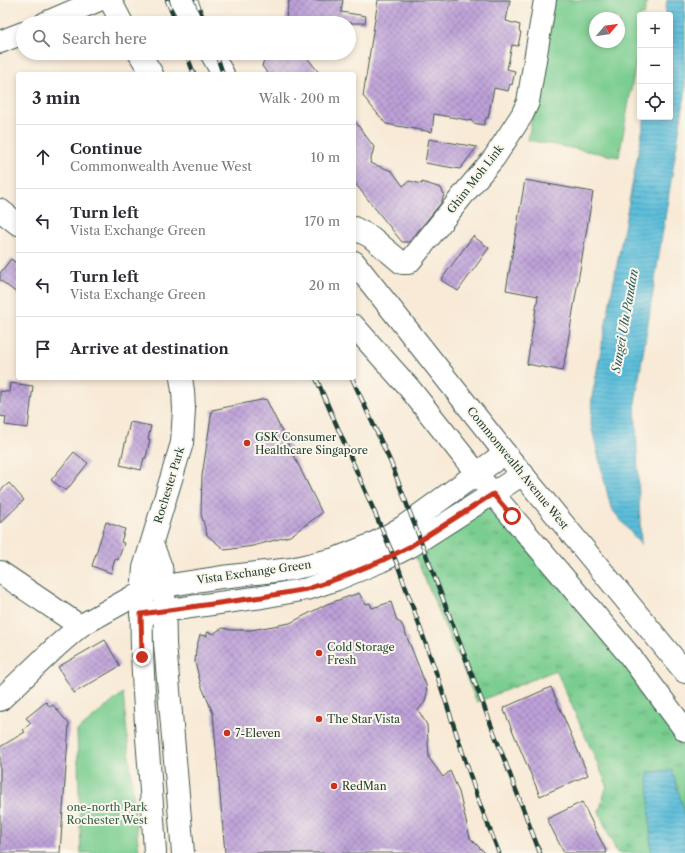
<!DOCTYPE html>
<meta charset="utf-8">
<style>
body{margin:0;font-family:"Libre Caslon Text",serif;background:#f7f7f7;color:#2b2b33}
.controls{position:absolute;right:12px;top:12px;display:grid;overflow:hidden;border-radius:4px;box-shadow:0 2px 6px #0003}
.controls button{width:36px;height:36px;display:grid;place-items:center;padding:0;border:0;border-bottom:1px solid #e1e1e2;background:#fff;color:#2b2b33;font:20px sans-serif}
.compass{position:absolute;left:589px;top:12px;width:36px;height:36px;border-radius:50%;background:#fff;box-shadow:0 2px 6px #0003;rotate:61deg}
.stop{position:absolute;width:12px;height:12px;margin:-9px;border:3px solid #c8321e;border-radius:50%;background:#fff}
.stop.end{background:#c8321e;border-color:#fff;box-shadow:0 1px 4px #0008}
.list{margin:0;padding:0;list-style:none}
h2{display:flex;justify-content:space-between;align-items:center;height:52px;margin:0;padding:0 16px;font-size:17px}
h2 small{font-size:13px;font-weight:400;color:#7c7c81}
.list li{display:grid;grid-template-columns:26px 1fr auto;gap:12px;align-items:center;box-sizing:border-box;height:64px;padding:0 16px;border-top:1px solid #e1e1e2}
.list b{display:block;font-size:15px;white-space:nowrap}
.list p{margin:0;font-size:13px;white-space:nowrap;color:#7c7c81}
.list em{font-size:13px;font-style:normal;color:#7c7c81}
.icon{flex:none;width:22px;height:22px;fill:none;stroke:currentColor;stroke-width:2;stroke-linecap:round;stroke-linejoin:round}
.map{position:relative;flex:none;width:685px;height:853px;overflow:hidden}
.search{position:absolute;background:#fff;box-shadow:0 2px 6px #0003;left:16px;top:16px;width:340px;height:44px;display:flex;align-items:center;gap:10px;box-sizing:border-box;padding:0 14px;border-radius:22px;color:#7c7c81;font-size:15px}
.panel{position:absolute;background:#fff;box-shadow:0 2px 6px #0003;left:16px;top:72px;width:340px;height:308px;border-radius:4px}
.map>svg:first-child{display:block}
.grass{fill:url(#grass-tufts);stroke:#4c8562}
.green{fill:#7acd90;stroke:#4c8562;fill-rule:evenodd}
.water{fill:url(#water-rules);stroke:#3e7e87}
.building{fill:url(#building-cross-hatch)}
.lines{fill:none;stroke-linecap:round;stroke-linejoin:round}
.minor-casing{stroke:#40574c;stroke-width:24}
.major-casing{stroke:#40574c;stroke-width:24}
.minor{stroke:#fff;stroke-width:22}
.major{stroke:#fff;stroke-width:22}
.rail-casing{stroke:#1f3d34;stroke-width:4.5}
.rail{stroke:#fbf7ec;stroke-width:3;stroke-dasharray:9;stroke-linecap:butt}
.route{stroke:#c8321e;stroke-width:5}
.poi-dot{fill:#c8321e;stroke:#fbf7ec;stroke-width:1.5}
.labels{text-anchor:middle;stroke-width:4;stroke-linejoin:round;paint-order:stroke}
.street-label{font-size:11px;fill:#1f3d34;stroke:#fbf7ec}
.poi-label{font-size:11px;fill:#1f3d34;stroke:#fbf7ec;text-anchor:start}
.park-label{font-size:11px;fill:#36614b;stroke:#fbf7ec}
.water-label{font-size:12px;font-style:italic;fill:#2e5d5e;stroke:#fbf7ec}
</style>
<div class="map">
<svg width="685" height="853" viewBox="0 0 685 853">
<defs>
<pattern id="grass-tufts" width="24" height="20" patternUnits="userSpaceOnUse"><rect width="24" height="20" fill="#7acd90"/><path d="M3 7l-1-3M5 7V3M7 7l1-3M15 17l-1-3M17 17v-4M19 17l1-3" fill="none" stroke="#63a876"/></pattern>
<pattern id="water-rules" width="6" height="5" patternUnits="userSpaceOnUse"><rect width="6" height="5" fill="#5cbeda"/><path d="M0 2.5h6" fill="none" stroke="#4b9cb2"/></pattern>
<pattern id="building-cross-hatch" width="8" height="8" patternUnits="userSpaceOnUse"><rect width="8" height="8" fill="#bda0d8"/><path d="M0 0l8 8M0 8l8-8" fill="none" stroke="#9984b0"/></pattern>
</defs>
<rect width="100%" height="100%" fill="#fbf7ec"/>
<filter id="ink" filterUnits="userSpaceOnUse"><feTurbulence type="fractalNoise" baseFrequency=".025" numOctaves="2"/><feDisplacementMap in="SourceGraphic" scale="8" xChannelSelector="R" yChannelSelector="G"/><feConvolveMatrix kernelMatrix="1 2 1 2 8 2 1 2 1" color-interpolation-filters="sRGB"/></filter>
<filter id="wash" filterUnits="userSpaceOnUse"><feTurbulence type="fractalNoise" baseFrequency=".012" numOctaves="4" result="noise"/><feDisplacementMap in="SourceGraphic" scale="16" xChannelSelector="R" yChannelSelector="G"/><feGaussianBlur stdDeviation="0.9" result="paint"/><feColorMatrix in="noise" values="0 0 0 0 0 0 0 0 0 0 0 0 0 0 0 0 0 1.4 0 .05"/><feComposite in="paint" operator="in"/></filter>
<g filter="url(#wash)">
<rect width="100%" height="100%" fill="#f8ead7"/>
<polygon class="grass" points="493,494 685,730 685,853 617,853 599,812 607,785 556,670 477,702 411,546"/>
<g class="green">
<path d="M553,0H647L644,15H640V40L619,157L528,140ZM595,18H619V42H595Z"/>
<polygon points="123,693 139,853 81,853 77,731"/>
</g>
<g class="water">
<polygon points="667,0 685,0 685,94 635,403 641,545 611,508 591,425 592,397 645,117 670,117 670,15 665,15"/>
<polygon points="672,770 685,814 685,853 651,853 648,772"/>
</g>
<g id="blocks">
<g class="building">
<polygon points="289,0 343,0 341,12 366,16 365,23 285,23"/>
<polygon points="378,0 510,0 506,21 520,25 519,31 521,32 518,46 512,45 507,69 515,71 512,85 510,84 508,91 494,88 488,118 486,118 484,125 473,123 473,121 434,114 432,132 386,124 363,96"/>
<polygon points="266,53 299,53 305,55 320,74 268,74 262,66"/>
<polygon points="354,120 374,147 370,163 392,171 403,186 409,181 422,184 422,182 441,188 444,195 441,203 409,242 402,242 354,182"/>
<polygon points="429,139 477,147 460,169 425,163"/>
<polygon points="525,180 593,192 563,371 527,364 538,296 506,290"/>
<polygon points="473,236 489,248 458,291 441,280"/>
<polygon points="11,259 18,264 18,294 0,280 0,273"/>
<polygon points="10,383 33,386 28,428 5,425 6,417 0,416 0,391 9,392"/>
<polygon points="266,399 322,513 290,536 253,546 225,550 207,535 201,514 202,476 212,410"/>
<polygon points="130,422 151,426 148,439 150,439 146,458 144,458 141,470 120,465"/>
<polygon points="74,452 88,463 66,491 51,480"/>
<polygon points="9,483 24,500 0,523 0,491"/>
<polygon points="106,522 125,529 121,542 124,543 118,560 115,559 111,573 92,566"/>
<polygon points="359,593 365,604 370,603 372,608 391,602 397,621 401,623 403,627 426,685 427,693 425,702 418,710 427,725 429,758 443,777 450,771 459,792 470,838 485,853 225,853 213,713 201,685 195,662 196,649 200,635 207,636 207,632 214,634 217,631 223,628 231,630 251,630 290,623 327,604"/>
<polygon points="105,640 120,666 74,693 58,667"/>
<polygon points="551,687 588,775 540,796 503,708"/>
<polygon points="46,702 50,707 53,705 69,724 60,853 0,853 0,747 25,732 23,730 31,723 26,718"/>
<polygon points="582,802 607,853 564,853 547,819"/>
</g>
</g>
</g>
<g filter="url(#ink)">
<use href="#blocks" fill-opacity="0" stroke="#40574c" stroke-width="1"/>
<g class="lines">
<defs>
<g id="minor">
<polyline points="45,23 99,0"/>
<polyline points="0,42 23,33"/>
<polyline points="0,210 18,224"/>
<polyline points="354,228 371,237 402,263 408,263 411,260 467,190 494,158 522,115 528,102 545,0"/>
<polyline points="152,544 161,567 164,586 165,644 183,853"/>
<polyline points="0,572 80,626"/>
<polyline points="141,614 262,597 307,589 337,579 381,561 411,546 523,474"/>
<polyline points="0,700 57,646 80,626 143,591 164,586 222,577 291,569 335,559 373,544 403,527 505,453"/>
<path d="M155,853C153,815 150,776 147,738C143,681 139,625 144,568L182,443L184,409L183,391L181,378"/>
</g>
<g id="major">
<polyline points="110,0 122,23"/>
<polyline points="181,0 194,23"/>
<polyline points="139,53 152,74"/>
<polyline points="211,53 223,74"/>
<polyline points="354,262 505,453 685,672"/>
<polyline points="354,326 410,389 493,494 630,656 685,730"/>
</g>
</defs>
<use href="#minor" class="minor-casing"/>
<use href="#major" class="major-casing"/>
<use href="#minor" class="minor"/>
<use href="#major" class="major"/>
<defs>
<g id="rail">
<polyline points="167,0 176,23"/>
<polyline points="196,0 205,23"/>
<polyline points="186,53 194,74"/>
<polyline points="216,53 223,74"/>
<polyline points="316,378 398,566 438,678 478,799 499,853"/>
<polyline points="352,378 391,463 540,853"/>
</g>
</defs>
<use href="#rail" class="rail-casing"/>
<use href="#rail" class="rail"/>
</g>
</g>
<g class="lines" filter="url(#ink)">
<polyline class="route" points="142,657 141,614 262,597 307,589 337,579 381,561 411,546 493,494 512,516"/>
</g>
<g class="poi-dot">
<circle cx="247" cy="443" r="4"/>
<circle cx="319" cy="653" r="4"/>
<circle cx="319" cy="719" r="4"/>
<circle cx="227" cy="733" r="4"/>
<circle cx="334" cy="786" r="4"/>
</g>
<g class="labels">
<g class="street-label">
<text transform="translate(475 179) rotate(-52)" y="4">Ghim Moh Link</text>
<text transform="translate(518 468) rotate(51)" y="4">Commonwealth Avenue West</text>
<text transform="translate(169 485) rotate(-73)" y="4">Rochester Park</text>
<text transform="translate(254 572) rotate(-8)" y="4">Vista Exchange Green</text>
</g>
<g class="poi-label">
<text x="255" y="441">GSK Consumer<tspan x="255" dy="13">Healthcare Singapore</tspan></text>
<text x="327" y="651">Cold Storage<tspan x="327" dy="13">Fresh</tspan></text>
<text x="327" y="723">The Star Vista</text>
<text x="235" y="737">7-Eleven</text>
<text x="342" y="790">RedMan</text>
</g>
<g class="park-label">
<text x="107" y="811">one-north Park<tspan x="107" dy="13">Rochester West</tspan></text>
</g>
<g class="water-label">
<text transform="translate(625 321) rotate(-80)" y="4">Sungei Ulu Pandan</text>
</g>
</g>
</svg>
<div class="controls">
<button>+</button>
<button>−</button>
<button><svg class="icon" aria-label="locate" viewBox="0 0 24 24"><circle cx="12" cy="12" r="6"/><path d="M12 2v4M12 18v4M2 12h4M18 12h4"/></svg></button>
</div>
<svg class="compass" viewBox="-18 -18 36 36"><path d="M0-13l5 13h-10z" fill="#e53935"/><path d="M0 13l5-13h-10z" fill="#7c7c81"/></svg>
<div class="stop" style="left:512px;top:516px"></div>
<div class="stop end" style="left:142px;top:657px"></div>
<div class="search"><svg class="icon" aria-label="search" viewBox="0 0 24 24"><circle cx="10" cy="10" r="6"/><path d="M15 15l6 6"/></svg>Search here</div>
<section class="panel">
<h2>3 min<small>Walk · 200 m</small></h2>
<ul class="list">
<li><svg class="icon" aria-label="ahead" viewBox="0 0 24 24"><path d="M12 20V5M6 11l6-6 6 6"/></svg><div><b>Continue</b><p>Commonwealth Avenue West</p></div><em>10 m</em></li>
<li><svg class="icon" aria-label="left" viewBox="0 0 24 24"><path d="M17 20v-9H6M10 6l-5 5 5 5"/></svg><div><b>Turn left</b><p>Vista Exchange Green</p></div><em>170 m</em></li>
<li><svg class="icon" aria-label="left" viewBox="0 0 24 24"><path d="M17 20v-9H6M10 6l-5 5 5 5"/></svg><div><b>Turn left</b><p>Vista Exchange Green</p></div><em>20 m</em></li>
<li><svg class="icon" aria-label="arrive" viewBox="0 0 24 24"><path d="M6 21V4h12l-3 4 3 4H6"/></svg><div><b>Arrive at destination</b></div></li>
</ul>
</section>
</div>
